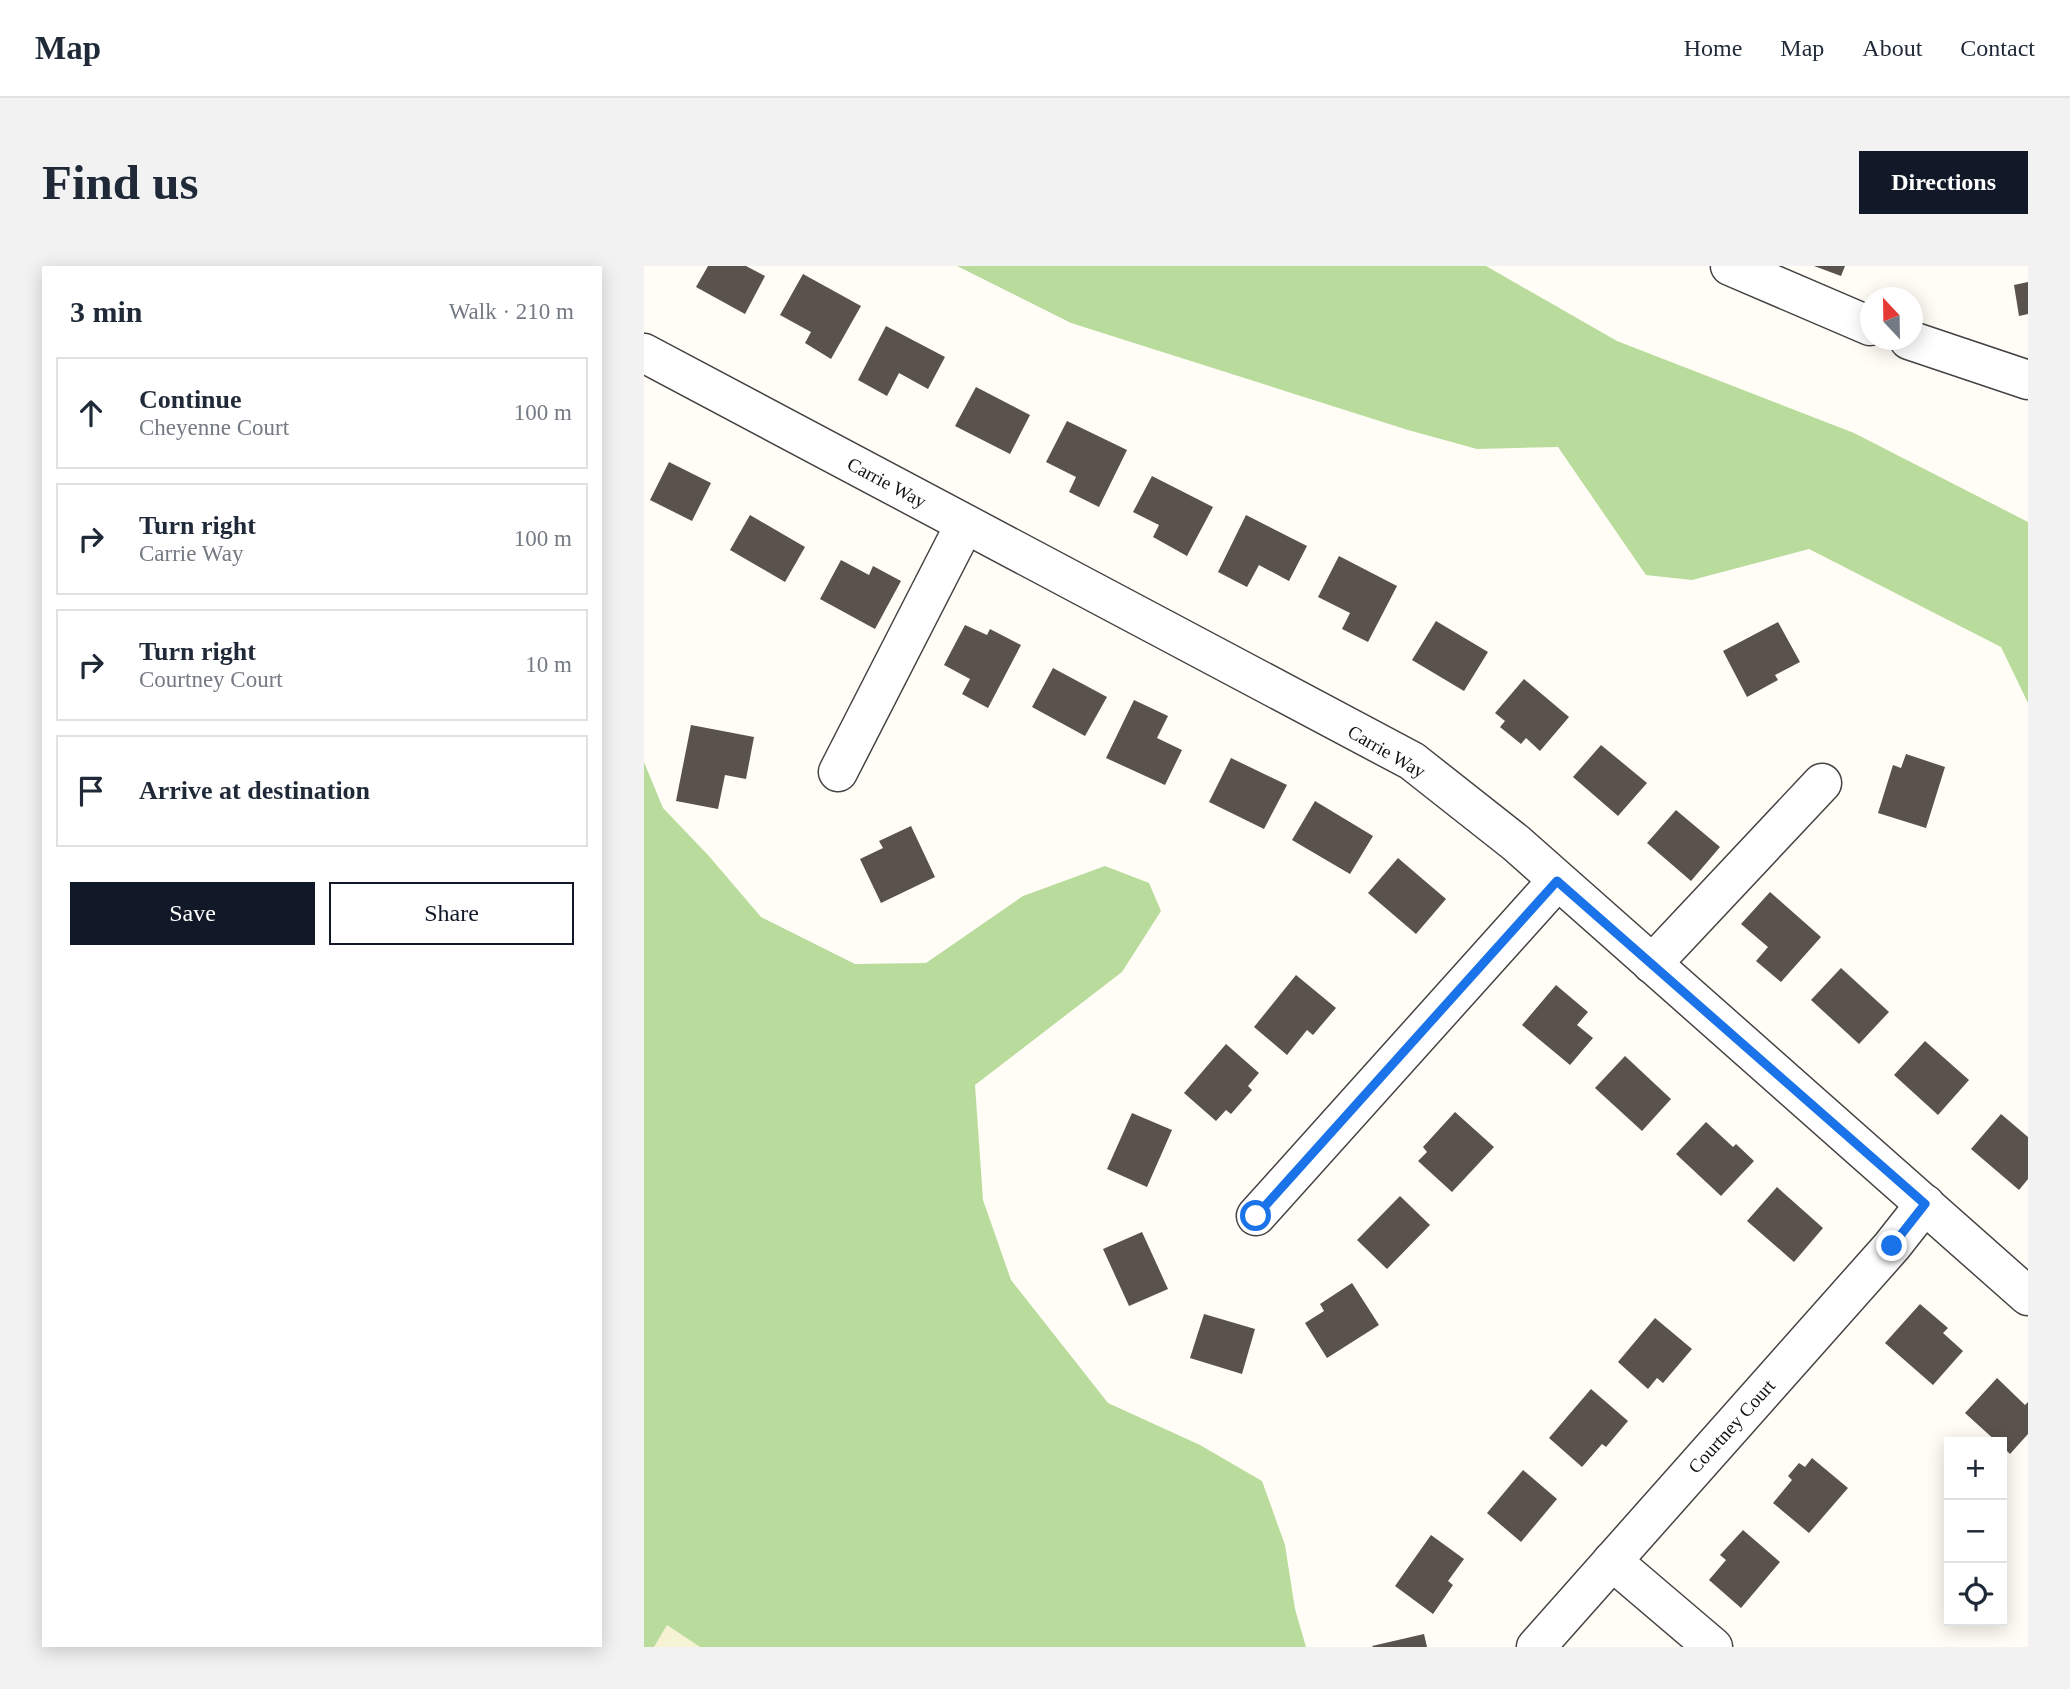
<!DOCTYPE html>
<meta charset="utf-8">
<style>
body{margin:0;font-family:Georgia,serif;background:#f2f2f3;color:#1f2937}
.controls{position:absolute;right:21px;bottom:21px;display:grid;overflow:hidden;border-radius:0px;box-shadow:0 4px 18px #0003}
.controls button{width:63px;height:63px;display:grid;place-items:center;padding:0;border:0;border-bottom:2px solid #e0e1e3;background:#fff;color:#1f2937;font:35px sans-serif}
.compass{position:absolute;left:1216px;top:21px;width:63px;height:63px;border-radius:50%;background:#fff;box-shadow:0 4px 18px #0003;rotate:338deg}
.stop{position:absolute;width:21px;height:21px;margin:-16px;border:5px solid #1a73e8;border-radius:50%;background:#fff}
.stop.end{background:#1a73e8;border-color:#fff;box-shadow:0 2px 7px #0008}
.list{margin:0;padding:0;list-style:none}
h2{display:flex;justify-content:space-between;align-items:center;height:91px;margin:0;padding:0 28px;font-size:30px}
h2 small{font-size:23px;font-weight:400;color:#747a83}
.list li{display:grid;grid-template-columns:46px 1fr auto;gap:21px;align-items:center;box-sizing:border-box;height:112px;margin:0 14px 14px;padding:0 14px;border:2px solid #e0e1e3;border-radius:0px}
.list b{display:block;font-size:26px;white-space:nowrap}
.list p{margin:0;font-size:23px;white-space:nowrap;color:#747a83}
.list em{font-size:23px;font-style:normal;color:#747a83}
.actions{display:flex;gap:14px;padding:21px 28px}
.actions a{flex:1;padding:16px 0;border:2px solid #111827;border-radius:0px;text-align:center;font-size:24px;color:#111827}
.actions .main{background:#111827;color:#fff}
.icon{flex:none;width:38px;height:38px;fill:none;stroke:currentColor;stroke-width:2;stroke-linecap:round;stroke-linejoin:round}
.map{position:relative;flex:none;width:1384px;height:1381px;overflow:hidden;border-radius:0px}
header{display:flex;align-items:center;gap:42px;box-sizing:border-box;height:98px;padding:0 35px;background:#fff;border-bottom:2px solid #e0e1e3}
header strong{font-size:33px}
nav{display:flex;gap:38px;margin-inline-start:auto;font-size:24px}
.intro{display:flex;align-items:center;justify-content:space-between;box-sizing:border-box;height:168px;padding:0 42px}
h1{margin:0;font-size:49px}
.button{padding:18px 32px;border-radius:0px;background:#111827;color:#fff;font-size:24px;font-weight:700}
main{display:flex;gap:42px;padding:0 42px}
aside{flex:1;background:#fff;border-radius:0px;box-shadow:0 4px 18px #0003}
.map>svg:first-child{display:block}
.farmland{fill:#f6f3d4}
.forest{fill:#b9dc9c}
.building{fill:#5a524d}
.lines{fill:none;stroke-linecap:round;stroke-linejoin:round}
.minor-casing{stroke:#444;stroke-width:41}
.minor{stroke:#fff;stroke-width:38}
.route{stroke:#1a73e8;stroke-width:9}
.labels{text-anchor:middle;stroke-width:7;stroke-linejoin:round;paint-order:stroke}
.street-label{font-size:19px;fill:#111;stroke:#fff}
</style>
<header>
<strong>Map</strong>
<nav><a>Home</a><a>Map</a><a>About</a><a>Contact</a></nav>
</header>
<div class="intro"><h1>Find us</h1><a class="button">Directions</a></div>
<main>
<aside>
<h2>3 min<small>Walk · 210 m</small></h2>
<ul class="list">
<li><svg class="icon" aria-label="ahead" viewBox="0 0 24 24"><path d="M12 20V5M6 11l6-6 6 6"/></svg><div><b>Continue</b><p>Cheyenne Court</p></div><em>100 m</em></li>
<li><svg class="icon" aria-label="right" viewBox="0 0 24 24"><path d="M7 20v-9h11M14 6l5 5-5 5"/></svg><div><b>Turn right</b><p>Carrie Way</p></div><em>100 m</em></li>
<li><svg class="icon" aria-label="right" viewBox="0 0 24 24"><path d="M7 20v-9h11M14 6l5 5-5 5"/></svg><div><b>Turn right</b><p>Courtney Court</p></div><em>10 m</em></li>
<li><svg class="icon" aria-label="arrive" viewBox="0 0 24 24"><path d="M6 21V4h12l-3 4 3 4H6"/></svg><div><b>Arrive at destination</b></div></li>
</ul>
<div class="actions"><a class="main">Save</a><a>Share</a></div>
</aside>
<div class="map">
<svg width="1384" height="1381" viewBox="0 0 1384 1381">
<rect width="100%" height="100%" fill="#fffdf5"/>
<polygon class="farmland" points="23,1359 56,1381 10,1381"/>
<g class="forest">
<polygon points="313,0 842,0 973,75 1210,167 1384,256 1384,437 1357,381 1165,283 1048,314 1002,309 914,181 833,183 764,164 427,57"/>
<polygon points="0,496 19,542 64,589 117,651 211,698 282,697 379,630 461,600 505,617 517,645 478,706 331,819 339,934 367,1014 464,1137 556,1179 618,1215 641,1279 651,1343 662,1381 56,1381 23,1359 10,1381 0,1381"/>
</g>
<g class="building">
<polygon points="64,0 102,0 121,10 101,48 52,21"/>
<polygon points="1170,0 1201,0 1197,10"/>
<polygon points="159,8 217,40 187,93 161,77 167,66 136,49"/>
<polygon points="1384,16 1384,48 1375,50 1370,19"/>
<polygon points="242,60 301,91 284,123 255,107 243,130 214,114"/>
<polygon points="332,121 386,149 366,188 311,160"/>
<polygon points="423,155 483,184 455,241 425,226 432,211 402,196"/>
<polygon points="25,196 67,217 48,255 6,234"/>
<polygon points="508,210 569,241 543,290 509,271 515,259 489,246"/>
<polygon points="106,249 161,281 141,316 86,284"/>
<polygon points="602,249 663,280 645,315 615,299 603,321 574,306"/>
<polygon points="695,290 753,320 724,376 698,363 706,347 674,331"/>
<polygon points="197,294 225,309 229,300 257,315 231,363 176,333"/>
<polygon points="792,355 844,386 820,425 768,394"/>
<polygon points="1134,356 1156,396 1131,409 1134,414 1103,431 1079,385"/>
<polygon points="321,359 343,369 346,363 377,379 344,442 318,428 326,413 300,399"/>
<polygon points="409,402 463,431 441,470 388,441"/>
<polygon points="880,413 925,451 896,485 882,472 877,478 856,461 861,455 851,447"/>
<polygon points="490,434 524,450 513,472 538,484 521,519 462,492"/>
<polygon points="47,459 110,471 102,513 81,509 74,543 32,535"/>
<polygon points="957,479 1003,517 974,550 929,511"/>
<polygon points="1262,488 1301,501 1282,562 1234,547 1249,499 1257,502"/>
<polygon points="587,492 643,519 620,563 565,536"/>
<polygon points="671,535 729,570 706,608 648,574"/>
<polygon points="1032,544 1076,581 1047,615 1003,577"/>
<polygon points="267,560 291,611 237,637 216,593 239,582 235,575"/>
<polygon points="754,592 802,633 772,668 724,627"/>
<polygon points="1126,626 1177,671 1137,716 1112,695 1124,681 1097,658"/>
<polygon points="1197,702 1245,746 1215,778 1167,734"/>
<polygon points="652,709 692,742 669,769 663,764 643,789 610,761"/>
<polygon points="912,719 944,746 933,759 949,772 926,799 878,759"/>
<polygon points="1281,775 1325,814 1294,849 1250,809"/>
<polygon points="582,778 615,807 604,820 608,824 587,848 582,844 572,855 540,827"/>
<polygon points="981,790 1027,833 998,865 951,822"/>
<polygon points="811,846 850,881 808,926 774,895 783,886 779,881"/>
<polygon points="488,847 528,864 503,921 463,903"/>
<polygon points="1357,848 1384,871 1384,913 1375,924 1327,883"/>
<polygon points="1062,856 1089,881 1092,878 1110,895 1077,930 1032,888"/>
<polygon points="1133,921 1179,962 1150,996 1103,955"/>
<polygon points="756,930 786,959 743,1003 713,974"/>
<polygon points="498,966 524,1023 485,1040 459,983"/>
<polygon points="708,1017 735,1059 683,1092 661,1057 680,1045 676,1038"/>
<polygon points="1276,1038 1304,1062 1299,1067 1319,1085 1289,1119 1241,1077"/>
<polygon points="560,1048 611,1063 598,1108 546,1092"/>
<polygon points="1011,1052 1048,1083 1019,1117 1013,1112 1004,1123 974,1096"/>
<polygon points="1353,1112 1381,1139 1384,1136 1384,1168 1366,1188 1358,1180 1358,1176 1353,1176 1321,1147"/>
<polygon points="947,1123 984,1155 962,1181 958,1178 938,1201 905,1172"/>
<polygon points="1168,1192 1204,1222 1165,1267 1129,1237 1148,1214 1144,1210 1155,1197 1161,1201"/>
<polygon points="879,1204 913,1233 877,1276 843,1247"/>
<polygon points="1099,1264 1136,1296 1097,1342 1065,1314 1082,1294 1076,1289"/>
<polygon points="787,1269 820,1293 804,1315 809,1319 789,1348 751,1320"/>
<polygon points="780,1368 783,1381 729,1381 728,1380"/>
</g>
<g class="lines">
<defs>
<g id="minor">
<polyline points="1086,0 1226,60"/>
<polyline points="1265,74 1384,114"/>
<polyline points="0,87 768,495 872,577 1384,1030"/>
<polyline points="194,506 321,258"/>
<polyline points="1008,698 1178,517"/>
<polyline points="612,950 913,615"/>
<polyline points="968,1295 1069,1381"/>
<polyline points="892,1381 1248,980 1281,938"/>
</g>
</defs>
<use href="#minor" class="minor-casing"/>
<use href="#minor" class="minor"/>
</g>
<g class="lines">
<polyline class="route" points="612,950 913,615 1281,938 1248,980"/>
</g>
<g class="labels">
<g class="street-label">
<text transform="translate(243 216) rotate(28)" y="7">Carrie Way</text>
<text transform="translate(743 485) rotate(30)" y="7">Carrie Way</text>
<text transform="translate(1087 1160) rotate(-48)" y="7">Courtney Court</text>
</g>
</g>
</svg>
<div class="controls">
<button>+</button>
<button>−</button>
<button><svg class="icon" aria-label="locate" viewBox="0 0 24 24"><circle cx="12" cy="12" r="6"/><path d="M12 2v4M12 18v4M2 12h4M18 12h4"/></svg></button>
</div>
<svg class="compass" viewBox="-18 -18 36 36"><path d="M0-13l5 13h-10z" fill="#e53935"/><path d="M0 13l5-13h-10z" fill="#747a83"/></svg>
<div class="stop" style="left:612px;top:950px"></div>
<div class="stop end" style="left:1248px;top:980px"></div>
</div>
</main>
